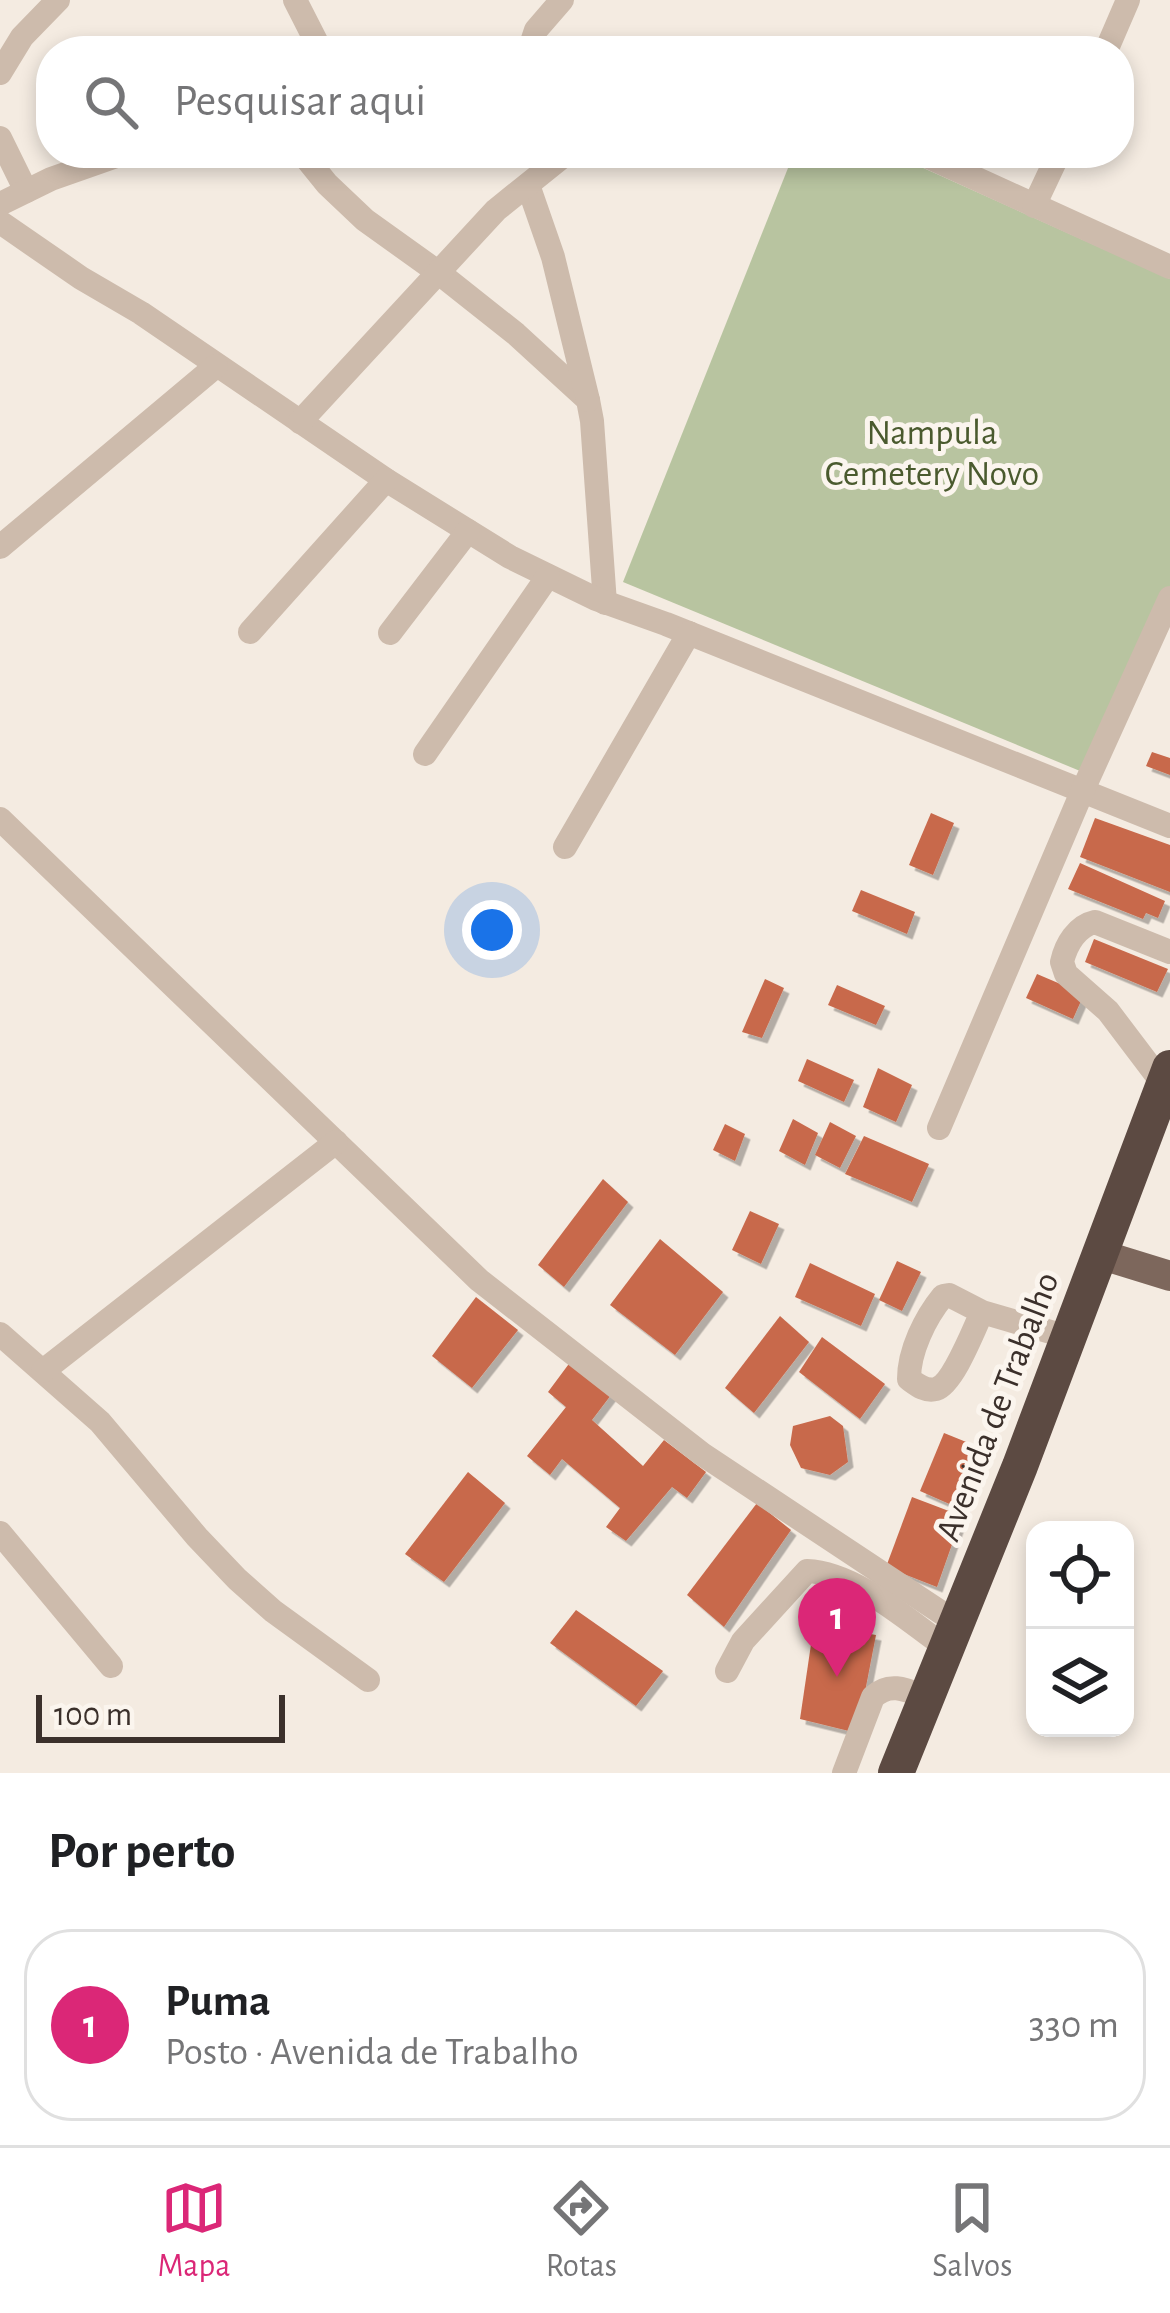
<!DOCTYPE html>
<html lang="pt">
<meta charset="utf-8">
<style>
body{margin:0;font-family:"Alegreya Sans",sans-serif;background:#f6f6f6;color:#202124}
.controls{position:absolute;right:36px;bottom:36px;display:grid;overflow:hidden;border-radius:24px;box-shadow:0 6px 18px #0003}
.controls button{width:108px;height:108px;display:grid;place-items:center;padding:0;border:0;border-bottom:3px solid #e0e0e0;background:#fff;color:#202124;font:60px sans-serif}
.scale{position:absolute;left:36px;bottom:30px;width:249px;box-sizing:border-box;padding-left:12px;border:6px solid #3b302b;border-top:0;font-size:33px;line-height:42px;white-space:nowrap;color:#3b302b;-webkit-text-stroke:9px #fbf5ee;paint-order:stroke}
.you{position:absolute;left:492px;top:930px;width:42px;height:42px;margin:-30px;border:9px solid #fff;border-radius:50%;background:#1a73e8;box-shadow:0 0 0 18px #1a73e833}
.badge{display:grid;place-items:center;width:78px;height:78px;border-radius:50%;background:#db2777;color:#fff;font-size:39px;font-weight:700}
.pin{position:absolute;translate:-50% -99px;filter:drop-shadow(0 3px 6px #0008)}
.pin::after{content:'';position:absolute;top:63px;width:42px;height:36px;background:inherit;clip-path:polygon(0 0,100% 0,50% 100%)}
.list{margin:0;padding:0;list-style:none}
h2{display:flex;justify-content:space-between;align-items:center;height:156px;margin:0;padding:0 48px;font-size:51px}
h2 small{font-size:39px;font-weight:400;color:#757577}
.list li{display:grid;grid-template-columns:78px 1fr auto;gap:36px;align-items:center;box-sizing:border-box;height:192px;margin:0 24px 24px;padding:0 24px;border:3px solid #e0e0e0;border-radius:48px}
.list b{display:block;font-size:45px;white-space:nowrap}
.list p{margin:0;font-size:39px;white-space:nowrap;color:#757577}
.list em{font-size:39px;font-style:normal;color:#757577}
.icon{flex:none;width:66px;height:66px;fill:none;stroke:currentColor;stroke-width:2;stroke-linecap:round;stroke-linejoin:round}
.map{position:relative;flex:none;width:1170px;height:1773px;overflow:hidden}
.search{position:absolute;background:#fff;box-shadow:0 6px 18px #0003;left:36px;right:36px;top:36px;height:132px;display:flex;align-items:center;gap:30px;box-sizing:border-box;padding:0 42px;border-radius:48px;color:#757577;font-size:45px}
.sheet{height:372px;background:#fff}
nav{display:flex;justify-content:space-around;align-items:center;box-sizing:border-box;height:168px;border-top:3px solid #e0e0e0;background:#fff;font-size:33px;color:#757577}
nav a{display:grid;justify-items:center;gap:6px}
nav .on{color:#db2777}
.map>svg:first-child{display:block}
.green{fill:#b8c4a0}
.building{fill:#c8694b;filter:url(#shadow)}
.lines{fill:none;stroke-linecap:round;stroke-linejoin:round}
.minor{stroke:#cdbbac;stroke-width:24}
.major{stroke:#7d675c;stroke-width:30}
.highway{stroke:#5c4a42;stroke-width:36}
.labels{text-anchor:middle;stroke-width:10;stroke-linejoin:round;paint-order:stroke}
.park-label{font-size:36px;fill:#4a5a2e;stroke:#fbf5ee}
.street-label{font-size:36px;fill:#3b302b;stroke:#fbf5ee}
</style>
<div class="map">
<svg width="1170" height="1773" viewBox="0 0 1170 1773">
<defs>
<filter id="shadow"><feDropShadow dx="5.5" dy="5.5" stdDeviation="0" flood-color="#0004"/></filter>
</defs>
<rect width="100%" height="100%" fill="#f4ebe1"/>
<polygon class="green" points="794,153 890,153 1170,279 1170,594 1097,778 623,582"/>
<g class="building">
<polygon points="1152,752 1170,758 1170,775 1146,766"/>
<polygon points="931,813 954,823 933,875 909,865"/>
<polygon points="1095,818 1170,845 1170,892 1080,857"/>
<polygon points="1080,863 1165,901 1158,918 1146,913 1143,919 1068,889"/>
<polygon points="861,890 915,912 907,934 852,911"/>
<polygon points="1094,939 1168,969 1157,992 1085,962"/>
<polygon points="1037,974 1084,994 1073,1019 1026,998"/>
<polygon points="765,979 784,988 762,1038 742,1032"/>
<polygon points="837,985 885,1006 876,1025 828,1005"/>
<polygon points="807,1059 854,1080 844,1102 798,1081"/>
<polygon points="878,1068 912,1085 896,1122 863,1107"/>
<polygon points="793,1119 818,1133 805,1165 779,1151"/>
<polygon points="830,1122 856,1136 840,1168 815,1155"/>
<polygon points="725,1124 745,1134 735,1161 713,1150"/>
<polygon points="864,1136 929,1164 912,1202 845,1174"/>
<polygon points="603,1179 628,1202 564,1287 538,1265"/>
<polygon points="750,1211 779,1224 761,1264 732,1250"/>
<polygon points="660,1239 723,1292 675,1355 610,1305"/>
<polygon points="897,1261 921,1272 902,1311 879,1300"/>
<polygon points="810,1263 875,1294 861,1326 795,1297"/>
<polygon points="476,1297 518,1330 472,1388 432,1356"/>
<polygon points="780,1316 809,1342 754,1413 725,1388"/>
<polygon points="822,1337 885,1384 860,1419 799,1372"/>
<polygon points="571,1361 611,1395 592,1420 643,1466 664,1440 706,1472 687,1498 672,1487 626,1541 606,1527 620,1508 562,1459 550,1475 527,1456 566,1407 548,1392"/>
<polygon points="830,1416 843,1426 848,1462 830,1475 801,1468 790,1445 793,1426"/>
<polygon points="944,1433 986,1450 963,1510 920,1491"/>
<polygon points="468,1472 505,1503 444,1582 405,1554"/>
<polygon points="912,1497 962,1516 937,1587 886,1567"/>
<polygon points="757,1503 791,1530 724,1627 687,1595"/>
<polygon points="576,1610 663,1671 636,1706 550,1643"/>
<polygon points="814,1624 876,1635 857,1733 800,1719"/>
</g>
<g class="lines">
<g class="minor">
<polyline points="295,0 321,51"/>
<polyline points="529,51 536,30 562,0"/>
<polyline points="589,51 675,51"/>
<polyline points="1106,51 1128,0"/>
<polyline points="0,73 22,37 58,0"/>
<polyline points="0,138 26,191"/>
<polyline points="302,153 327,184 365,220 439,273 516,334 588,400 592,421 605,603"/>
<polyline points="920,153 1170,267"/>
<polyline points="528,185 553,257 588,400"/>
<polyline points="0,204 51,179 125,153"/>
<polyline points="1034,206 1059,153"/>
<polyline points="0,222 81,278 141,313 386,480 510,557 596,599 666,624 1170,826"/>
<polyline points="300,422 496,210 567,153"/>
<polyline points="0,547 216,366"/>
<polyline points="250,632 386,480"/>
<polyline points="390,633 468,531"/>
<polyline points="425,754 548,576"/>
<polyline points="0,819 479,1280 702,1454 957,1623"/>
<polyline points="565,847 689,633"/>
<path d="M1164,1085L1108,1011L1066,974L1062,962C1066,944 1077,926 1095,922L1170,952"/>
<polyline points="939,1128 1082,792 1170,598"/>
<path d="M982,1312C974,1329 953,1384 936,1389C925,1392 916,1384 909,1379C909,1351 925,1318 943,1296L949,1295L982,1312L1068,1337"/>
<polyline points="0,1334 100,1422 197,1537 237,1579 273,1611 368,1680"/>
<polyline points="43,1371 336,1142"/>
<polyline points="0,1533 111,1666"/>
<path d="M727,1671L743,1641L807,1571C856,1573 908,1621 947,1648"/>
<path d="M844,1773L873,1697C890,1681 907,1690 927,1698"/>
</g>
<polyline class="major" points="1099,1254 1170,1276"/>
<polyline class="highway" points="896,1773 1020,1466 1170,1068"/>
</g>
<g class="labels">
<g class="park-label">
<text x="932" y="444">Nampula<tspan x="932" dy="41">Cemetery Novo</tspan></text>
</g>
<g class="street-label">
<text transform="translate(996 1406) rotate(-69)" y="13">Avenida de Trabalho</text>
</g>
</g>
</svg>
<div class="controls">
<button><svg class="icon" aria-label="locate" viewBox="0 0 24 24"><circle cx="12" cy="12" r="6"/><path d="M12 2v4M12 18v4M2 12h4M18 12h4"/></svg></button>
<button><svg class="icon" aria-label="layers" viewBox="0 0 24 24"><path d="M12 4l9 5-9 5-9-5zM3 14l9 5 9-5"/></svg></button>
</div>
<div class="scale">100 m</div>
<div class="you"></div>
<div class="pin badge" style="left:837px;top:1677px">1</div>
<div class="search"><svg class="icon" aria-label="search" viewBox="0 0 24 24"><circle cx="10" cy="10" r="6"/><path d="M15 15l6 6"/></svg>Pesquisar aqui</div>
</div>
<section class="sheet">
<h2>Por perto<small></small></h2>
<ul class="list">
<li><span class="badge">1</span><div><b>Puma</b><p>Posto · Avenida de Trabalho</p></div><em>330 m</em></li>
</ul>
</section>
<nav>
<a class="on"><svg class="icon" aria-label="map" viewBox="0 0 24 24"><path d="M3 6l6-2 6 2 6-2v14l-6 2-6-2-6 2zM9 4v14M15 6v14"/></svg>Mapa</a>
<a><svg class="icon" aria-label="directions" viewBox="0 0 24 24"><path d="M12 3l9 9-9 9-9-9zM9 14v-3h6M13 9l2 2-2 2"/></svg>Rotas</a>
<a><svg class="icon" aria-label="saved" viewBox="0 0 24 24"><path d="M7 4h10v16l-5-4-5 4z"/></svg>Salvos</a>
</nav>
